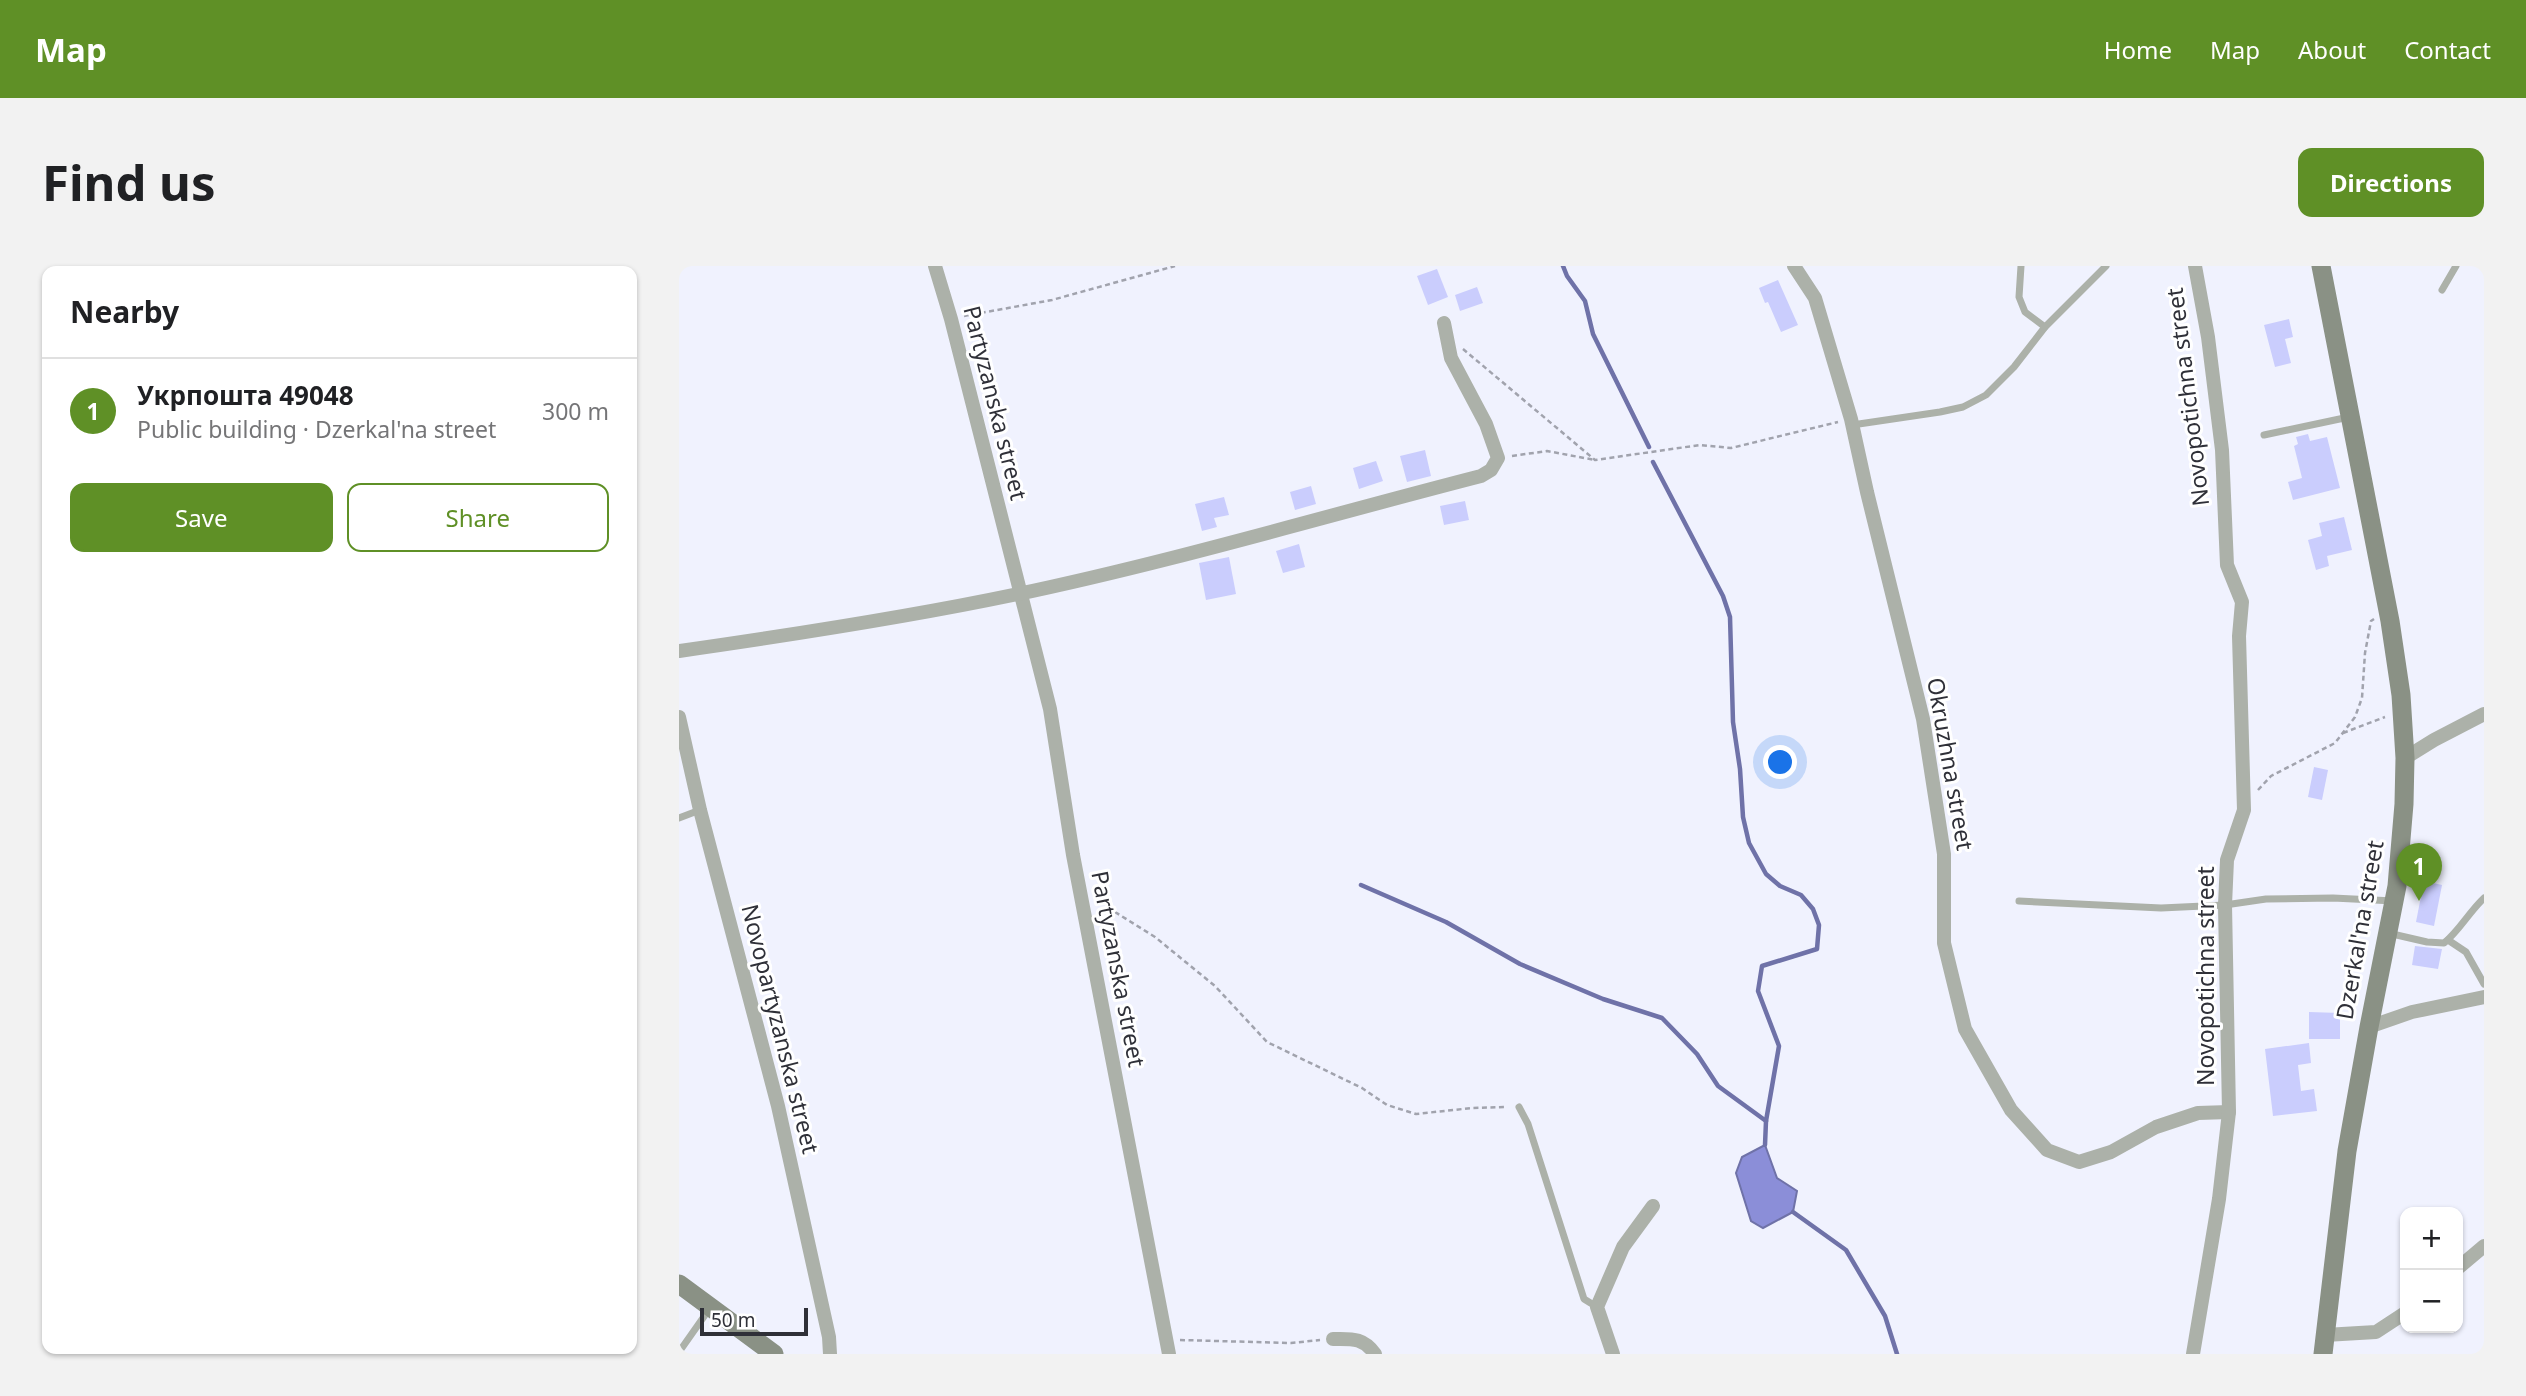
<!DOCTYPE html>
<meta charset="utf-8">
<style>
body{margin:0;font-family:"Noto Sans",sans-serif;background:#f2f2f2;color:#202124}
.controls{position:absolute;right:21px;bottom:21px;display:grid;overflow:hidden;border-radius:14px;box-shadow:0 2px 5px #0004}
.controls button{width:63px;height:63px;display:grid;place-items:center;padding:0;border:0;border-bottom:2px solid #e0e0e0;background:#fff;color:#202124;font:35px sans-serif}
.scale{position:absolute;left:21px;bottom:18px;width:108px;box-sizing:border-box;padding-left:7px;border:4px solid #2f3038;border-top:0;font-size:19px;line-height:24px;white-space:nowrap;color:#2f3038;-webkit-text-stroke:5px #fff;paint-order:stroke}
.you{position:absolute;left:1102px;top:497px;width:24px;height:24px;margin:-18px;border:5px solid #fff;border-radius:50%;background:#1a73e8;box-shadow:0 0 0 10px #1a73e833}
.badge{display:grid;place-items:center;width:46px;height:46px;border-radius:50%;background:#5f9026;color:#fff;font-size:23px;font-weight:700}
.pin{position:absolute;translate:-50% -58px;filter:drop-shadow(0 2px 4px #0008)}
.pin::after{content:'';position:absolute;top:37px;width:24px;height:21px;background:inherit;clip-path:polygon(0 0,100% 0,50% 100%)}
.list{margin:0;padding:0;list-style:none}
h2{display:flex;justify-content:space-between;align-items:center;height:91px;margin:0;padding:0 28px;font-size:30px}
h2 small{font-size:23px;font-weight:400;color:#757577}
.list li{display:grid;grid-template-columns:46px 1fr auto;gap:21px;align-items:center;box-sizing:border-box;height:105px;padding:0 28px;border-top:2px solid #e0e0e0}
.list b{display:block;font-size:26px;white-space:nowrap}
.list p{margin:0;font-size:23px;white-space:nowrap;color:#757577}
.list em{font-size:23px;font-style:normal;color:#757577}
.actions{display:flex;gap:14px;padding:21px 28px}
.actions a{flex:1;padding:16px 0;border:2px solid #5f9026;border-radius:14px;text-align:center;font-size:24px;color:#5f9026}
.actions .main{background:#5f9026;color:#fff}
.map{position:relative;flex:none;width:1805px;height:1088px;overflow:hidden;border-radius:14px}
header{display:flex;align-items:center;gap:42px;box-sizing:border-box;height:98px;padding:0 35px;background:#5f9026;color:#fff}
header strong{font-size:33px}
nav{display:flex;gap:38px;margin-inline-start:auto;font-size:24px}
.intro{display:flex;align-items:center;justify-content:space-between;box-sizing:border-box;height:168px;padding:0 42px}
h1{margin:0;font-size:49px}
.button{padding:18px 32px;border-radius:14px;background:#5f9026;color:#fff;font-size:24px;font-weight:700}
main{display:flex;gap:42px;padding:0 42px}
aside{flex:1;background:#fff;border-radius:14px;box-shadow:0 2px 5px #0004}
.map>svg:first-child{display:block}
.water{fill:#8b8ed8;stroke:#6f72a8;stroke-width:2}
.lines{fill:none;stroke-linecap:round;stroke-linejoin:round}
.stream{stroke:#6f72a8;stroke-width:4.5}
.building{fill:#cacdfd}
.path{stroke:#a1a3ad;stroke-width:2.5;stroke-dasharray:5 3.5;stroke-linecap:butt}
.lane{stroke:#acb1a9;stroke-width:7}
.street{stroke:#acb1a9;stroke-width:14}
.secondary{stroke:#8a9185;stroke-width:19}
.labels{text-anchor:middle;stroke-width:6;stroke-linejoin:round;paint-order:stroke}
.street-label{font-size:23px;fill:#2f3038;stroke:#fff}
</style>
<header>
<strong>Map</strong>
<nav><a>Home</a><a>Map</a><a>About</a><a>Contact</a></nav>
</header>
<div class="intro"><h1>Find us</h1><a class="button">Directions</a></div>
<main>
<aside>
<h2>Nearby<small></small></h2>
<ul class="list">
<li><span class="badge">1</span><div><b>Укрпошта 49048</b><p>Public building · Dzerkal'na street</p></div><em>300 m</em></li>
</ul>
<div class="actions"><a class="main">Save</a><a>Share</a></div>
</aside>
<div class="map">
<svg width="1805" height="1088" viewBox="0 0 1805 1088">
<rect width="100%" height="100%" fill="#f0f2fe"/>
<polygon class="water" points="1086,879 1098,912 1118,925 1114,946 1084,962 1072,955 1057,907 1063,891"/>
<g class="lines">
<g class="stream">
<polyline points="884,0 888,10 906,35 914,68 970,181"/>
<polyline points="974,196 1044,330 1051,351 1054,456 1061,503 1064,551 1070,577 1087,608 1101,620 1122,629 1134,643 1140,659 1138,683 1083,700 1079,725 1100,780 1087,855 1086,879"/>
<polyline points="682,619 767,656 841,698 924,733 983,752 1018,788 1039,820 1087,855"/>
<polyline points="1114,946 1167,984 1206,1050 1218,1088"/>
</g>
</g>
<g class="building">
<polygon points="758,3 769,31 749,39 738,10"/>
<polygon points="1099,14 1119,59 1102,66 1089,36 1086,37 1080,22"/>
<polygon points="798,21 804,37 781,45 776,29"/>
<polygon points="1610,53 1614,71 1606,73 1612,97 1596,101 1585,59"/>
<polygon points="1629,168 1631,175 1648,171 1661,222 1614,234 1609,216 1623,212 1615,180 1619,178 1617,171"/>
<polygon points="746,184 752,210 728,216 721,190"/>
<polygon points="697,195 704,215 680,223 674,202"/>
<polygon points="632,220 637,238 616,244 611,226"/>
<polygon points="545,231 550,249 535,252 538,261 523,265 516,238"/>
<polygon points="786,235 790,254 765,259 761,240"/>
<polygon points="1665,251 1673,284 1648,290 1650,300 1637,304 1629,274 1643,270 1640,257"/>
<polygon points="620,278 626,301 604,307 597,285"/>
<polygon points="550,291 557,328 527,334 520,297"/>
<polygon points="1635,501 1649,504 1643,534 1629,531"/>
<polygon points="1745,615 1763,619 1755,660 1737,656"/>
<polygon points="1736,680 1763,683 1759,703 1733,699"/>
<polygon points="1630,746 1661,747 1661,773 1630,773"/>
<polygon points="1630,777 1632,797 1619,799 1622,825 1635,823 1638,845 1594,850 1586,783"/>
</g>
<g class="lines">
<g class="path">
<polyline points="285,50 373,34 496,0"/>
<polyline points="784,83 916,194 1021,179 1052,182 1159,156"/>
<polyline points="833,190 868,185 916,194"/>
<polyline points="1664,467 1706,451"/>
<polyline points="1579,524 1592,510 1656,477 1676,451 1683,432 1686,387 1692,355 1695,353"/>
<polyline points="419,645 436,646 476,671 536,720 588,776 683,822 708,839 737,848 793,842 828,841"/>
<polyline points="501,1074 612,1077 641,1074"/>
</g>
<g class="lane">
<polyline points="1342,0 1340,31 1346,46 1366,61"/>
<polyline points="1763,24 1777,0"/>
<polyline points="1173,159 1261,146 1284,141 1307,129 1335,101 1366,61 1427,0"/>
<polyline points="1585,169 1670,151"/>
<polyline points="0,552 21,544"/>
<polyline points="1340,635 1482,642 1546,639 1587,633 1654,632 1715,635"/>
<path d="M1709,667L1748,676L1765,677C1780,665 1790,646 1805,632"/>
<polyline points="1769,674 1787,686 1805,718"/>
<polyline points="840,841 849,858 905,1033 918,1041"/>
<polyline points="0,1086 31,1042"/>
</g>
<g class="street">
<polyline points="256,0 272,53 371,443 394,589 490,1088"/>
<polyline points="1115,0 1136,32 1172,153 1188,226 1244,453 1265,588 1265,677 1286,763 1332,844 1368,884 1400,896 1432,886 1477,861 1519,847 1550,846"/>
<path d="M0,385C112,369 224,352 334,329C492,296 646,250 802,210L812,204L819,192L807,158L772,92L765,57"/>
<polyline points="0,451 21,544 99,840 150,1071 151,1088"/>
<polyline points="1726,492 1755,474 1805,448"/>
<polyline points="1690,761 1733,746 1805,731"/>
<polyline points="1779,1002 1805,980"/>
<polyline points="1646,1069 1697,1066 1726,1047"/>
<path d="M654,1073C672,1073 684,1071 696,1088"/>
<polyline points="934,1088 918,1041 944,981 974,940"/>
<polyline points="1514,1088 1540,933 1550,846 1546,639 1548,594 1565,544 1560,370 1563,336 1548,299 1543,184 1529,71 1516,0"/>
</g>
<g class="secondary">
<polyline points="1642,0 1711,355 1722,429 1726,492 1725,538 1718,620 1690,761 1668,885 1644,1088"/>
<polyline points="0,1018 95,1088"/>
</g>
</g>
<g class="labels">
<g class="street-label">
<text transform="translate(1509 131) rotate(-97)" y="8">Novopotichna street</text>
<text transform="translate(316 137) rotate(76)" y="8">Partyzanska street</text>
<text transform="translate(1271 498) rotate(80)" y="8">Okruzhna street</text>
<text transform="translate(1681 664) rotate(-80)" y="8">Dzerkal'na street</text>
<text transform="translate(439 703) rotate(79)" y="8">Partyzanska street</text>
<text transform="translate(1527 710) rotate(-90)" y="8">Novopotichna street</text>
<text transform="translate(101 763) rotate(76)" y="8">Novopartyzanska street</text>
</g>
</g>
</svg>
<div class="controls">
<button>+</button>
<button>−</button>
</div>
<div class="scale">50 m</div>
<div class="you"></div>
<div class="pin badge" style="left:1740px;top:635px">1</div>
</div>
</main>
